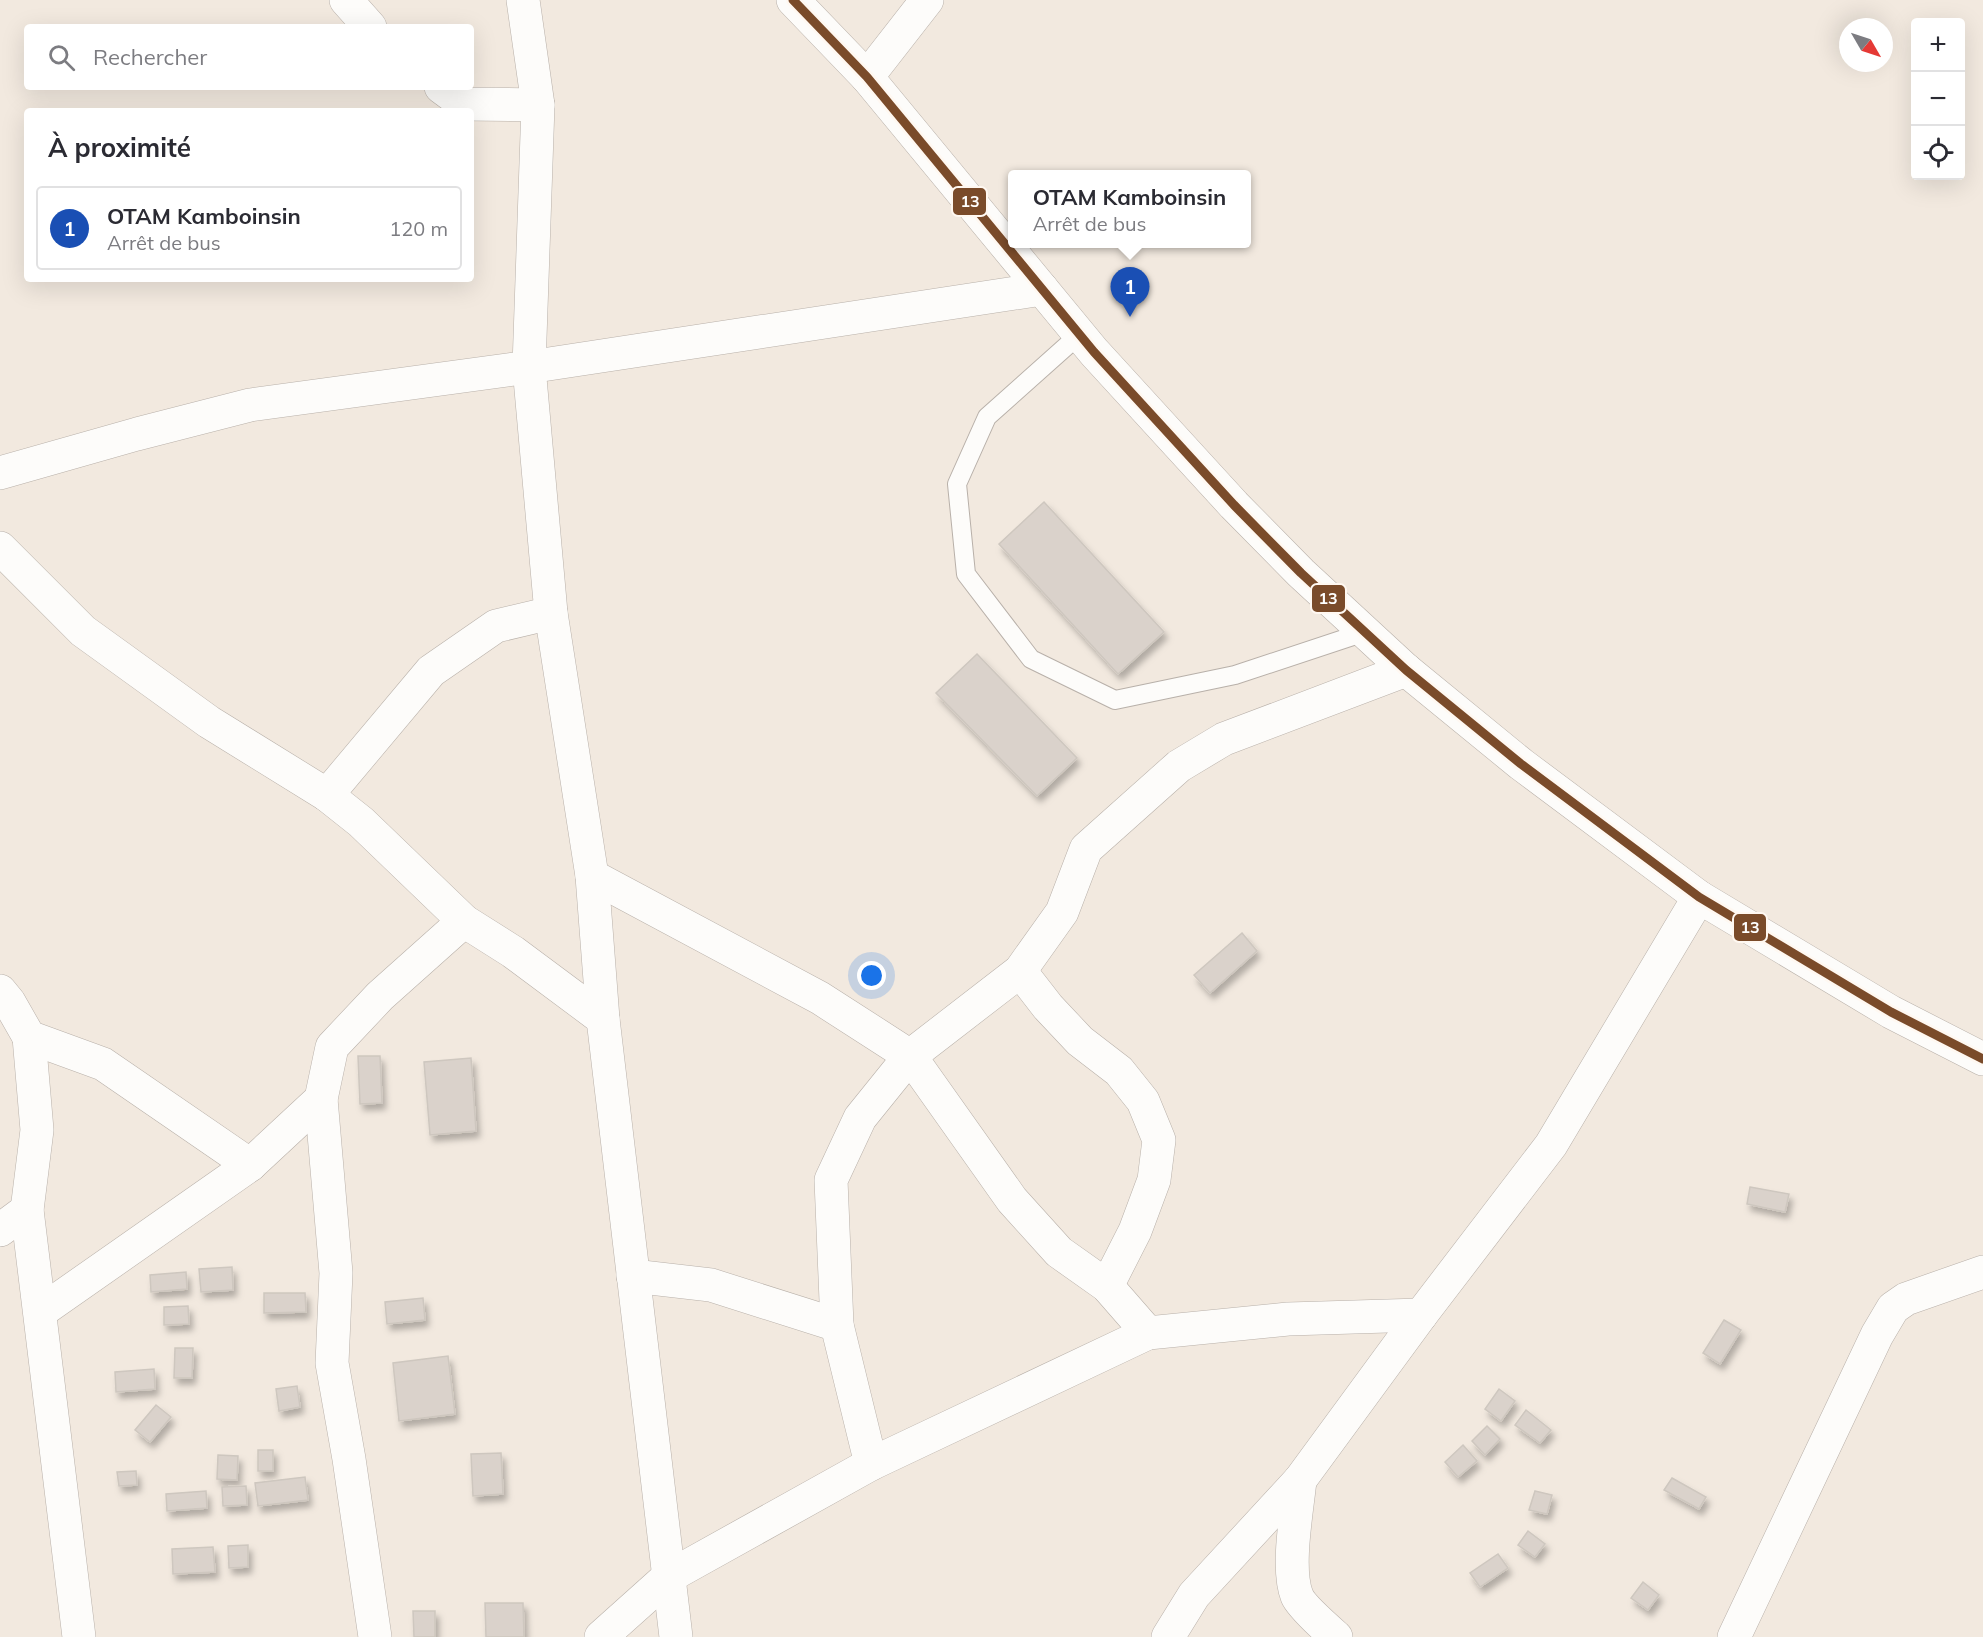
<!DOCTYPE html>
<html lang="fr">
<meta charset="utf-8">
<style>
body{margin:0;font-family:Mulish,sans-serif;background:#f2f2f3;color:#2b2b33}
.controls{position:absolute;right:18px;top:18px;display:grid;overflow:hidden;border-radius:6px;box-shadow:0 6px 24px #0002}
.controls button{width:54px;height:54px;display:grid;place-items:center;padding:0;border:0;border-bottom:2px solid #e1e1e2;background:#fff;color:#2b2b33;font:30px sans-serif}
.compass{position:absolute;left:1839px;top:18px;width:54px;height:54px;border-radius:50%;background:#fff;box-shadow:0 6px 24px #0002;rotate:129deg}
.you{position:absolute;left:872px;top:976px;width:21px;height:21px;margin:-15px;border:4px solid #fff;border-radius:50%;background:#1a73e8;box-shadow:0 0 0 9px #1a73e833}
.badge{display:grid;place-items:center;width:39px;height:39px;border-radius:50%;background:#726a63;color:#fff;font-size:20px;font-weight:700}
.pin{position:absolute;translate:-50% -50px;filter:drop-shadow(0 2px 3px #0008)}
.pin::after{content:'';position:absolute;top:32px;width:21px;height:18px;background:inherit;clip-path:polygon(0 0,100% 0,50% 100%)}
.popup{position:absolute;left:1008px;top:170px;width:243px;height:78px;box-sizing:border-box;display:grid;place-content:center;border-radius:6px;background:#fff;filter:drop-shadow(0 2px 4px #0005);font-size:20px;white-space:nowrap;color:#7c7c81}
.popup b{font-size:22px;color:#2b2b33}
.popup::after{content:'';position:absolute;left:50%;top:100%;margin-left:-12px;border:12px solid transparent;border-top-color:#fff}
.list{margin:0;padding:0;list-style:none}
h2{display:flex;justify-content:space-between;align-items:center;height:78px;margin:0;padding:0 24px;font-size:26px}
h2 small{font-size:20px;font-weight:400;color:#7c7c81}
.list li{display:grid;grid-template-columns:39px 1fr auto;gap:18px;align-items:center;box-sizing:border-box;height:84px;margin:0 12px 12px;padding:0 12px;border:2px solid #e1e1e2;border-radius:6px}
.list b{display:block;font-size:22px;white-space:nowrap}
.list p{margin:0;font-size:20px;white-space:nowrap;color:#7c7c81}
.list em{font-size:20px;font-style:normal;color:#7c7c81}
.icon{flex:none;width:33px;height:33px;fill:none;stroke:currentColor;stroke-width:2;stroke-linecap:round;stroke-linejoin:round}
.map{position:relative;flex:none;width:1983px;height:1637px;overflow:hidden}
.search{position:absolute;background:#fff;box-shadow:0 6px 24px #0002;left:24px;top:24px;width:450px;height:66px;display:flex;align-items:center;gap:15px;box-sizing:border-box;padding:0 21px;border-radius:6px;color:#7c7c81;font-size:22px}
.panel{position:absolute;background:#fff;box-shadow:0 6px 24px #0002;left:24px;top:108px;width:450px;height:174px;border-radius:6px}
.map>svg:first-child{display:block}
.building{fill:#dad2cb;stroke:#cec7bf;stroke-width:1.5;filter:url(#shadow)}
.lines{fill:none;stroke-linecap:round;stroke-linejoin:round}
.lane-casing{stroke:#b8b0a9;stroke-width:20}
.street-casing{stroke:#b8b0a9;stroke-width:34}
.secondary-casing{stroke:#b8b0a9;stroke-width:34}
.primary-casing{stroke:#b8b0a9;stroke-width:34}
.lane{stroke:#fdfcfa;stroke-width:18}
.street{stroke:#fdfcfa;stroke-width:33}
.secondary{stroke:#fdfcfa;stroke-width:33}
.primary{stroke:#fdfcfa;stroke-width:33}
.bus-1-casing{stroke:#fff8f1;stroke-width:14}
.bus-1{stroke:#7a4b2a;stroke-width:9}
.line-badge{stroke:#fff8f1;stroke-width:2}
.badge-label{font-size:16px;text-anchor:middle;font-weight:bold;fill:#fff}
</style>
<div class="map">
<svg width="1983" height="1637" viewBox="0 0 1983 1637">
<defs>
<filter id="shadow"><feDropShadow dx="3.5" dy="6" stdDeviation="3" flood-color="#0004"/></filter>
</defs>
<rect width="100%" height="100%" fill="#f2e9df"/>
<g class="building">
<polygon points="1044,502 1164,632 1118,674 999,544"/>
<polygon points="977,654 1077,758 1037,796 936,693"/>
<polygon points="1242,933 1257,951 1210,993 1194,975"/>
<polygon points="358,1056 380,1056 382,1103 360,1104"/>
<polygon points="471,1058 476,1131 430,1135 424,1062"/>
<polygon points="1750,1187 1789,1194 1785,1212 1747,1204"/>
<polygon points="232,1267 233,1290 201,1292 199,1269"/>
<polygon points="186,1272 187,1289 151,1292 150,1275"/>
<polygon points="264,1293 305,1293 306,1312 264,1313"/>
<polygon points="423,1298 425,1320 387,1324 385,1302"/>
<polygon points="188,1306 189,1324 164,1325 164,1307"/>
<polygon points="1724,1320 1741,1330 1720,1364 1703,1353"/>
<polygon points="175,1348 193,1348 192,1378 174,1378"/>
<polygon points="448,1356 455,1414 399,1421 393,1363"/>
<polygon points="154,1369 155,1389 116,1392 115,1372"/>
<polygon points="297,1386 300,1407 279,1411 276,1389"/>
<polygon points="1499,1389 1515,1401 1501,1421 1485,1409"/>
<polygon points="156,1405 171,1417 150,1442 135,1430"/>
<polygon points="1526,1410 1551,1430 1540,1443 1515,1425"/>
<polygon points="1487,1426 1500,1439 1485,1455 1472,1441"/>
<polygon points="1463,1445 1477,1461 1458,1477 1445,1462"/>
<rect x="258" y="1450" width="15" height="21"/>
<polygon points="501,1453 503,1494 473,1496 471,1454"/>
<polygon points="218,1455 238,1456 237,1480 217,1479"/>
<polygon points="136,1471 137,1485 119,1486 117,1472"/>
<polygon points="305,1477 308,1500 258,1506 255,1483"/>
<polygon points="1672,1478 1706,1497 1699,1509 1664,1490"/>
<polygon points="246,1486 247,1505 223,1506 222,1487"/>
<polygon points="206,1491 207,1508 167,1511 166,1494"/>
<polygon points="1535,1491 1552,1495 1547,1514 1529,1510"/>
<polygon points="1528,1531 1545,1544 1535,1557 1518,1545"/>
<polygon points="248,1545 248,1567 229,1568 228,1546"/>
<polygon points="213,1547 215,1572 173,1574 172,1549"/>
<polygon points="1498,1554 1508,1568 1480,1587 1470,1573"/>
<polygon points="1643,1582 1659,1595 1648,1610 1631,1598"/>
<polygon points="485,1603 523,1603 524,1637 486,1637"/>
<polygon points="413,1611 435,1611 435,1637 414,1637"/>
</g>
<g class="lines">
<defs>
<polyline id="lane" points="1080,334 987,417 957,484 966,574 1031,659 1115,700 1235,675 1365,632"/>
<g id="street">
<polyline points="346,0 370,27"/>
<polyline points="523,0 538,105 529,367 551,613 592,876 603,1019 676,1637"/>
<polyline points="867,77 927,0"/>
<polyline points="441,87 464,104 538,105"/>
<polyline points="0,548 83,631 209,722 327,795 361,822 464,921 513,952 603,1019"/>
<polyline points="327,795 431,671 496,626 551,613"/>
<polyline points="592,876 820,998 910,1056 1020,971 1062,912 1086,849 1179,766 1224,739 1406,670"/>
<polyline points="1020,971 1048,1007 1080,1041 1119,1071 1143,1101 1159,1140 1154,1180 1135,1231 1107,1286"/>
<polyline points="0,991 9,1002 29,1037 103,1064 250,1165"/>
<polyline points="29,1037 37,1130 27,1210 79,1637"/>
<polyline points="321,1099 336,1273 332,1363 349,1459 375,1637"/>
<polyline points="0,1230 27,1210"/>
<polyline points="633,1276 711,1285 837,1325"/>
<polyline points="40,1312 250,1165 321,1099 332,1047 380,996 464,921"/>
<polyline points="871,1464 837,1325 831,1180 860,1118 910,1056 1012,1200 1059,1252 1107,1286 1148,1333"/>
<path d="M1300,1480C1297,1511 1286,1568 1297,1596C1301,1606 1327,1629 1336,1637"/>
<polyline points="601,1637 668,1577 871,1464 1148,1333 1288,1319 1421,1315"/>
<polyline points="1168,1637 1194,1595 1300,1480 1421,1315 1551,1145 1699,897"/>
<polyline points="1734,1637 1877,1335 1893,1308 1906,1299 1983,1272"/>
</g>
<polyline id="secondary" points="0,473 137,434 250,405 529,367 1042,289"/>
<polyline id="primary" points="793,0 867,77 1094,352 1234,505 1301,573 1406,670 1521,764 1699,897 1891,1012 1983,1059"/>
</defs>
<use href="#lane" class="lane-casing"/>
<use href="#street" class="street-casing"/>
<use href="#secondary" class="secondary-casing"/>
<use href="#primary" class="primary-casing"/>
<use href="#lane" class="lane"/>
<use href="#street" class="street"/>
<use href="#secondary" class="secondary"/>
<use href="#primary" class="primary"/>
<defs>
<polyline id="bus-1" points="793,0 867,77 1094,352 1234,505 1301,573 1406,670 1521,764 1699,897 1891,1012 1983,1059"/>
</defs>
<use href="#bus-1" class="bus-1-casing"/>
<use href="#bus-1" class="bus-1"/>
</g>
<g class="line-badge">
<rect x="952" y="187" width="35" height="29" rx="6" fill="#7a4b2a"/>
<rect x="1311" y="584" width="35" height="29" rx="6" fill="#7a4b2a"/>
<rect x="1733" y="913" width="34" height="29" rx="6" fill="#7a4b2a"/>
</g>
<g class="badge-label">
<text x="970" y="207">13</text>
<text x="1328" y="604">13</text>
<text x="1750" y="933">13</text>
</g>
</svg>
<div class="controls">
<button>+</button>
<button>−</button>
<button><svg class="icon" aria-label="locate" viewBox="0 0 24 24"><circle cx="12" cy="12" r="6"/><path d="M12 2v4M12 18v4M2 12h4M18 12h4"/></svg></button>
</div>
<svg class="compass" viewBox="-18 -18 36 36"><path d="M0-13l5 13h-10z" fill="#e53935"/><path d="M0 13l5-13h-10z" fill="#7c7c81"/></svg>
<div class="you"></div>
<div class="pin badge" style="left:1130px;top:317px;background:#1a4fb4">1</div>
<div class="popup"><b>OTAM Kamboinsin</b>Arrêt de bus</div>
<div class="search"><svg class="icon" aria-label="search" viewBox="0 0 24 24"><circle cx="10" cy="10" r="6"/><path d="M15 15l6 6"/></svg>Rechercher</div>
<section class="panel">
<h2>À proximité<small></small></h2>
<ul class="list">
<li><span class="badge" style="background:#1a4fb4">1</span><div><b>OTAM Kamboinsin</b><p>Arrêt de bus</p></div><em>120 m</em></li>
</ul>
</section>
</div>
